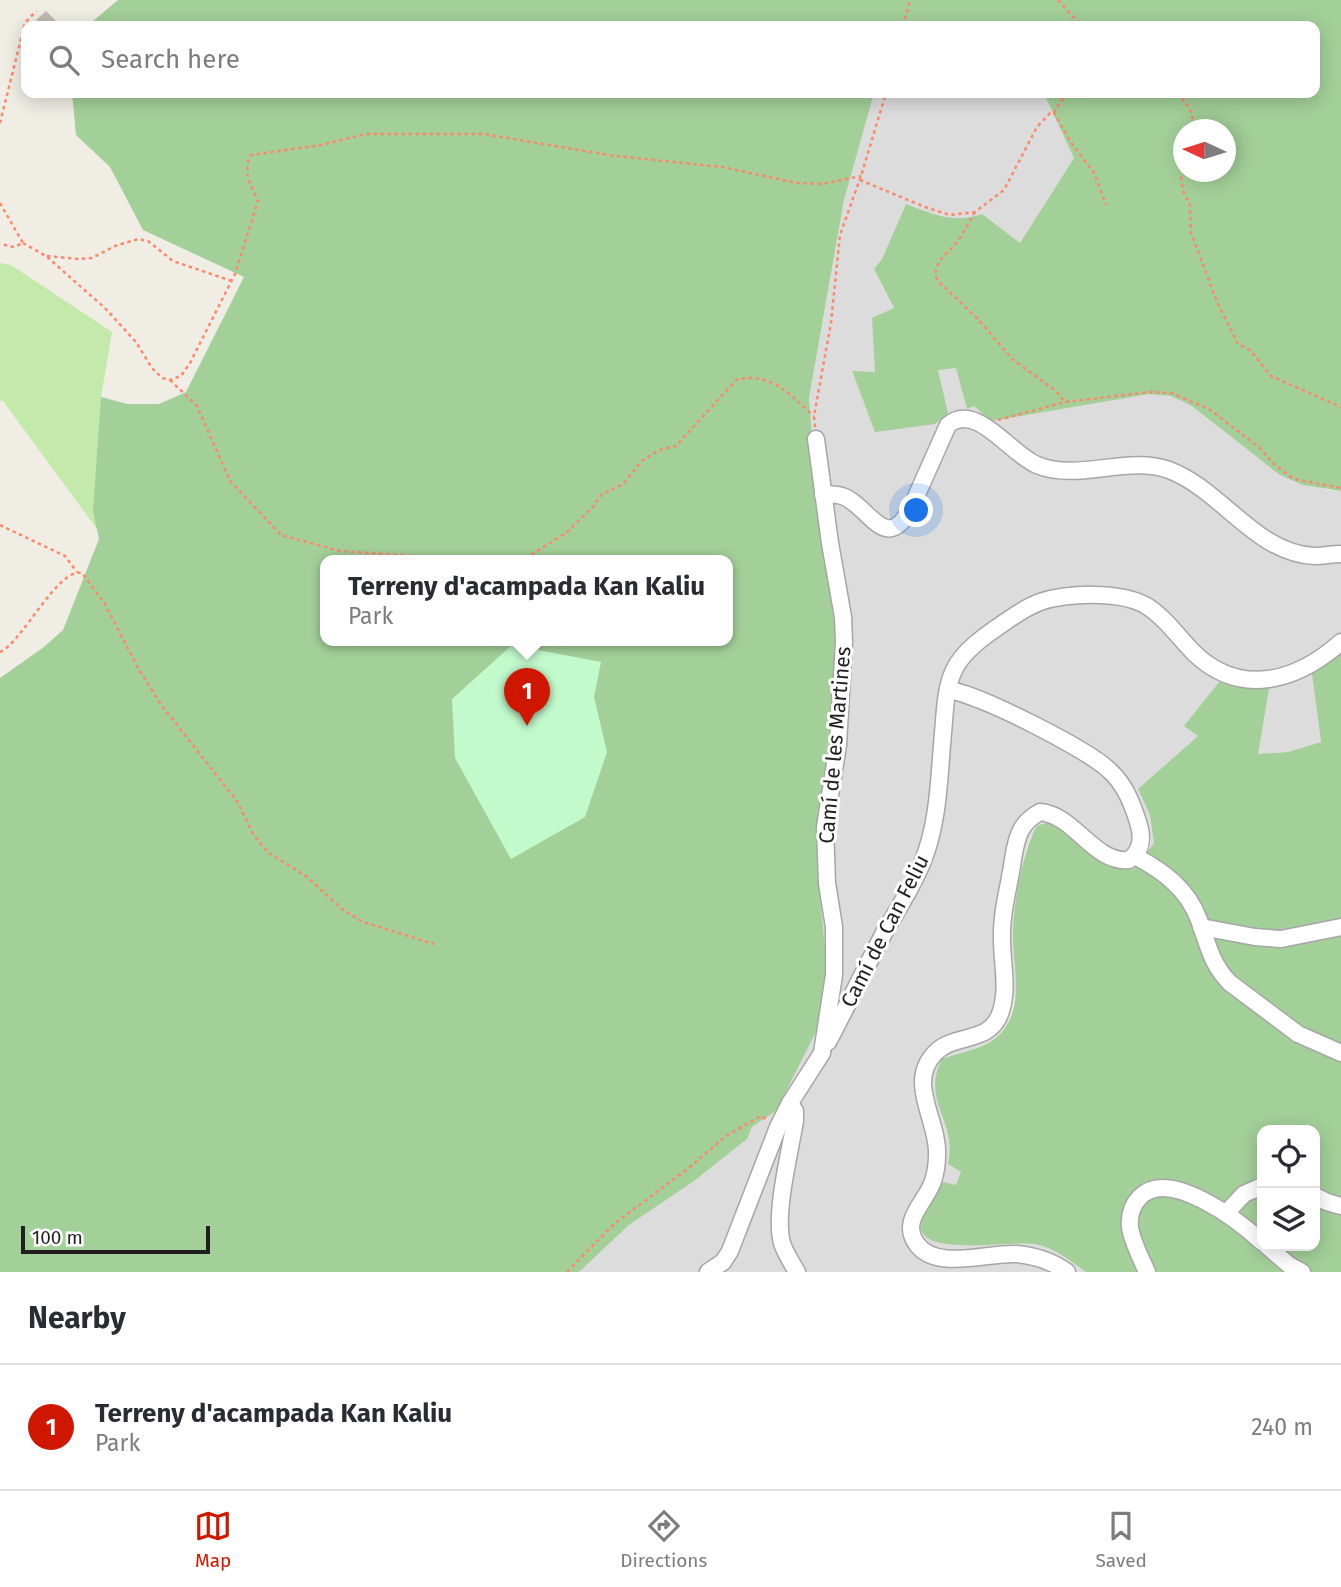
<!DOCTYPE html>
<meta charset="utf-8">
<style>
body{margin:0;font-family:"Fira Sans",sans-serif;background:#f2f2f3;color:#2b2b33}
.controls{position:absolute;right:21px;bottom:21px;display:grid;overflow:hidden;border-radius:14px;box-shadow:0 4px 18px #0003}
.controls button{width:63px;height:63px;display:grid;place-items:center;padding:0;border:0;border-bottom:2px solid #e1e1e2;background:#fff;color:#2b2b33;font:35px sans-serif}
.compass{position:absolute;left:1173px;top:119px;width:63px;height:63px;border-radius:50%;background:#fff;box-shadow:0 4px 18px #0003;rotate:274deg}
.scale{position:absolute;left:21px;bottom:18px;width:189px;box-sizing:border-box;padding-left:7px;border:4px solid #1f1f1f;border-top:0;font-size:19px;line-height:24px;white-space:nowrap;color:#1f1f1f;-webkit-text-stroke:5px #fff;paint-order:stroke}
.you{position:absolute;left:917px;top:511px;width:24px;height:24px;margin:-18px;border:5px solid #fff;border-radius:50%;background:#1a73e8;box-shadow:0 0 0 10px #1a73e833}
.badge{display:grid;place-items:center;width:46px;height:46px;border-radius:50%;background:#ce1600;color:#fff;font-size:23px;font-weight:700}
.pin{position:absolute;translate:-50% -58px;filter:drop-shadow(0 2px 4px #0008)}
.pin::after{content:'';position:absolute;top:37px;width:24px;height:21px;background:inherit;clip-path:polygon(0 0,100% 0,50% 100%)}
.popup{position:absolute;left:320px;top:555px;width:413px;height:91px;box-sizing:border-box;display:grid;place-content:center;border-radius:14px;background:#fff;filter:drop-shadow(0 2px 5px #0005);font-size:23px;white-space:nowrap;color:#7c7c81}
.popup b{font-size:26px;color:#2b2b33}
.popup::after{content:'';position:absolute;left:50%;top:100%;margin-left:-14px;border:14px solid transparent;border-top-color:#fff}
.list{margin:0;padding:0;list-style:none}
h2{display:flex;justify-content:space-between;align-items:center;height:91px;margin:0;padding:0 28px;font-size:30px}
h2 small{font-size:23px;font-weight:400;color:#7c7c81}
.list li{display:grid;grid-template-columns:46px 1fr auto;gap:21px;align-items:center;box-sizing:border-box;height:126px;padding:0 28px;border-top:2px solid #e1e1e2}
.list b{display:block;font-size:26px;white-space:nowrap}
.list p{margin:0;font-size:23px;white-space:nowrap;color:#7c7c81}
.list em{font-size:23px;font-style:normal;color:#7c7c81}
.icon{flex:none;width:38px;height:38px;fill:none;stroke:currentColor;stroke-width:2;stroke-linecap:round;stroke-linejoin:round}
.map{position:relative;flex:none;width:1341px;height:1272px;overflow:hidden}
.search{position:absolute;background:#fff;box-shadow:0 4px 18px #0003;left:21px;right:21px;top:21px;height:77px;display:flex;align-items:center;gap:18px;box-sizing:border-box;padding:0 24px;border-radius:14px;color:#7c7c81;font-size:26px}
.sheet{height:217px;background:#fff}
nav{display:flex;justify-content:space-around;align-items:center;box-sizing:border-box;height:98px;border-top:2px solid #e1e1e2;background:#fff;font-size:19px;color:#7c7c81}
nav a{display:grid;justify-items:center;gap:4px}
nav .on{color:#ce1600}
.map>svg:first-child{display:block}
.residential{fill:#dddcdc}
.grass{fill:#c3eaab}
.forest{fill:#a3cf99;fill-rule:evenodd}
.park{fill:#c2facc}
.building{fill:#c0bab1}
.lines{fill:none;stroke-linecap:round;stroke-linejoin:round}
.minor-casing{stroke:#a6a6a6;stroke-width:19}
.path{stroke:#fb896b;stroke-width:2.5;stroke-dasharray:3.5 3.5;stroke-linecap:butt}
.minor{stroke:#fff;stroke-width:16}
.labels{text-anchor:middle;stroke-width:6;stroke-linejoin:round;paint-order:stroke}
.street-label{font-size:21px;fill:#1f1f1f;stroke:#fff}
</style>
<div class="map">
<svg width="1341" height="1272" viewBox="0 0 1341 1272">
<rect width="100%" height="100%" fill="#f0ede5"/>
<polygon class="residential" points="874,93 1032,93 1046,97 1074,158 1020,243 982,214 965,220 940,217 906,204 882,259 874,269 894,309 872,318 875,372 852,372 875,431 947,413 938,369 957,368 967,409 974,406 1149,394 1171,396 1193,406 1280,475 1328,490 1341,491 1341,653 1312,674 1321,742 1288,752 1258,755 1242,688 1219,682 1184,726 1198,736 1138,789 1150,815 1154,843 1134,869 1113,869 1078,845 1031,836 1025,852 1013,928 1017,986 1008,1023 996,1038 937,1070 934,1085 949,1142 948,1164 961,1172 942,1244 989,1245 1016,1241 1037,1244 1054,1251 1086,1272 579,1272 629,1225 694,1181 747,1139 752,1127 776,1111 826,959 817,863 837,643 817,499 809,398 844,200"/>
<polygon class="grass" points="0,263 11,265 112,332 101,397 97,529 3,401 0,401"/>
<g class="forest">
<path d="M118,0H1341V491L1303,485L1280,475L1192,406L1171,396L1149,394L991,421L974,406L967,409L956,368L938,370L948,413L935,424L875,432L852,371L875,372L872,318L894,308L874,269L882,259L906,204C933,214 952,224 982,214L1020,243L1074,158L1046,98L1032,93H1315V26H87ZM1184,130H1226V172H1184Z"/>
<path d="M72,93H874L844,200L809,398L817,499L837,643L817,863L826,959V1012L776,1111L752,1127L747,1139L694,1181L629,1225L579,1272H0V678L44,647L63,630L99,539L93,511L101,397L127,404H159L186,392L244,277L143,230L110,167L76,135ZM326,560H728V640H326Z"/>
<path d="M1341,653V1272H1086C1070,1261 1053,1247 1034,1244C1014,1240 918,1258 921,1225C922,1214 938,1192 943,1182L956,1185L961,1172L948,1164C949,1157 950,1149 949,1141C944,1109 925,1092 942,1059C959,1053 983,1049 997,1037C1027,1010 1012,965 1013,930C1014,901 1023,850 1037,826L1049,822C1081,838 1093,872 1134,869L1154,843L1150,815L1138,789L1198,736L1184,726L1219,682L1242,688L1269,689L1258,754L1288,752L1321,742L1312,674ZM1262,1130H1315V1246H1262Z"/>
</g>
<polygon class="park" points="512,645 601,662 594,697 607,752 585,817 511,859 455,758 452,699"/>
<polygon class="building" points="46,11 61,26 42,26 36,20"/>
<g class="lines">
<defs>
<g id="minor">
<path d="M823,495C833,494 842,494 850,500C873,515 888,551 911,508L948,425C976,401 1010,454 1037,465C1078,482 1127,455 1169,470C1222,490 1255,553 1314,556C1323,556 1332,554 1341,554"/>
<path d="M948,690C977,693 1089,750 1110,771C1125,785 1132,803 1138,822C1143,837 1142,851 1129,860C1093,863 1075,815 1040,812C1031,817 1025,822 1021,830C1015,841 1014,854 1012,866C1008,891 1001,914 1002,940C1002,964 1009,990 1000,1014C989,1044 954,1033 935,1053C906,1083 939,1121 937,1155C937,1163 936,1172 933,1181C927,1201 900,1220 916,1243C935,1272 989,1252 1017,1254C1036,1256 1052,1261 1067,1272"/>
<path d="M1135,856C1163,871 1188,889 1199,920C1208,944 1211,964 1230,983L1298,1034L1341,1053"/>
<polyline points="1201,927 1255,937 1281,939 1341,927"/>
<path d="M828,1042C847,1006 865,969 884,933C897,910 912,888 922,863C939,823 939,776 943,733C945,712 945,689 954,670C964,649 989,633 1008,620C1018,613 1029,606 1040,602C1067,593 1119,591 1145,605C1164,616 1179,638 1194,653C1241,698 1297,681 1341,642"/>
<path d="M790,1103L795,1111V1121C790,1152 774,1214 782,1243C785,1253 792,1263 797,1272"/>
<polyline points="1315,1196 1327,1202 1341,1206"/>
<polyline points="1227,1212 1244,1194 1262,1186"/>
<polyline points="1267,1246 1289,1265 1302,1272"/>
<polyline points="708,1272 723,1262 730,1251 778,1127 790,1103 822,1053 834,975 834,927 827,883 825,827 838,745 844,641 843,617 830,543 816,439"/>
<path d="M1147,1272C1141,1258 1132,1242 1130,1227C1129,1216 1132,1205 1140,1197C1169,1167 1239,1221 1262,1242"/>
</g>
</defs>
<use href="#minor" class="minor-casing"/>
<g class="path">
<polyline points="1058,0 1077,21 1093,26"/>
<polyline points="903,26 910,0"/>
<path d="M1177,93C1188,105 1195,112 1192,130"/>
<polyline points="1054,113 1060,102 1068,93"/>
<polyline points="0,123 25,23 36,11"/>
<polyline points="1186,172 1181,177 1183,191 1190,205 1191,233 1217,302 1238,344 1250,350 1271,376 1341,407"/>
<polyline points="860,180 925,207 950,215 975,212 1004,190 1037,127 1050,113 1054,113 1070,141 1094,173 1106,205"/>
<polyline points="0,203 23,243 14,247 0,244"/>
<path d="M975,212C969,222 964,233 957,242C948,254 931,263 937,280L978,319L1012,359L1056,391L1065,402"/>
<path d="M23,243L46,256L105,308L136,342L152,368L162,378L170,380L181,376L190,363L235,274L258,201C251,186 242,171 251,155L321,145L366,134H484L615,156L722,167L797,183L822,184L861,176"/>
<polyline points="47,256 78,259 92,258 115,246 138,239 148,241 173,261 232,281"/>
<polyline points="170,380 197,406 230,481 281,535 340,551 474,560"/>
<polyline points="998,420 1065,402 1149,392 1171,393 1209,409 1260,448 1274,464 1294,479 1341,488"/>
<polyline points="815,427 814,416 831,323 840,235 861,176 886,93"/>
<polyline points="0,525 65,556 77,572"/>
<path d="M511,560L529,556L566,533L593,507L602,494L623,484L643,460L659,450L676,446L736,380C771,371 790,395 814,416"/>
<path d="M0,652C22,643 58,567 82,573L105,604L138,668L162,706L237,801L254,836L269,853L306,876L342,909L363,922L434,944"/>
<polyline points="567,1272 614,1224 690,1167 726,1136 761,1116 767,1120"/>
</g>
<use href="#minor" class="minor"/>
</g>
<g class="labels">
<g class="street-label">
<text transform="translate(835 745) rotate(-85)" y="7">Camí de les Martines</text>
<text transform="translate(885 931) rotate(-63)" y="7">Camí de Can Feliu</text>
</g>
</g>
</svg>
<div class="controls">
<button><svg class="icon" aria-label="locate" viewBox="0 0 24 24"><circle cx="12" cy="12" r="6"/><path d="M12 2v4M12 18v4M2 12h4M18 12h4"/></svg></button>
<button><svg class="icon" aria-label="layers" viewBox="0 0 24 24"><path d="M12 4l9 5-9 5-9-5zM3 14l9 5 9-5"/></svg></button>
</div>
<svg class="compass" viewBox="-18 -18 36 36"><path d="M0-13l5 13h-10z" fill="#e53935"/><path d="M0 13l5-13h-10z" fill="#7c7c81"/></svg>
<div class="scale">100 m</div>
<div class="you"></div>
<div class="pin badge" style="left:527px;top:726px">1</div>
<div class="popup"><b>Terreny d'acampada Kan Kaliu</b>Park</div>
<div class="search"><svg class="icon" aria-label="search" viewBox="0 0 24 24"><circle cx="10" cy="10" r="6"/><path d="M15 15l6 6"/></svg>Search here</div>
</div>
<section class="sheet">
<h2>Nearby<small></small></h2>
<ul class="list">
<li><span class="badge">1</span><div><b>Terreny d'acampada Kan Kaliu</b><p>Park</p></div><em>240 m</em></li>
</ul>
</section>
<nav>
<a class="on"><svg class="icon" aria-label="map" viewBox="0 0 24 24"><path d="M3 6l6-2 6 2 6-2v14l-6 2-6-2-6 2zM9 4v14M15 6v14"/></svg>Map</a>
<a><svg class="icon" aria-label="directions" viewBox="0 0 24 24"><path d="M12 3l9 9-9 9-9-9zM9 14v-3h6M13 9l2 2-2 2"/></svg>Directions</a>
<a><svg class="icon" aria-label="saved" viewBox="0 0 24 24"><path d="M7 4h10v16l-5-4-5 4z"/></svg>Saved</a>
</nav>
